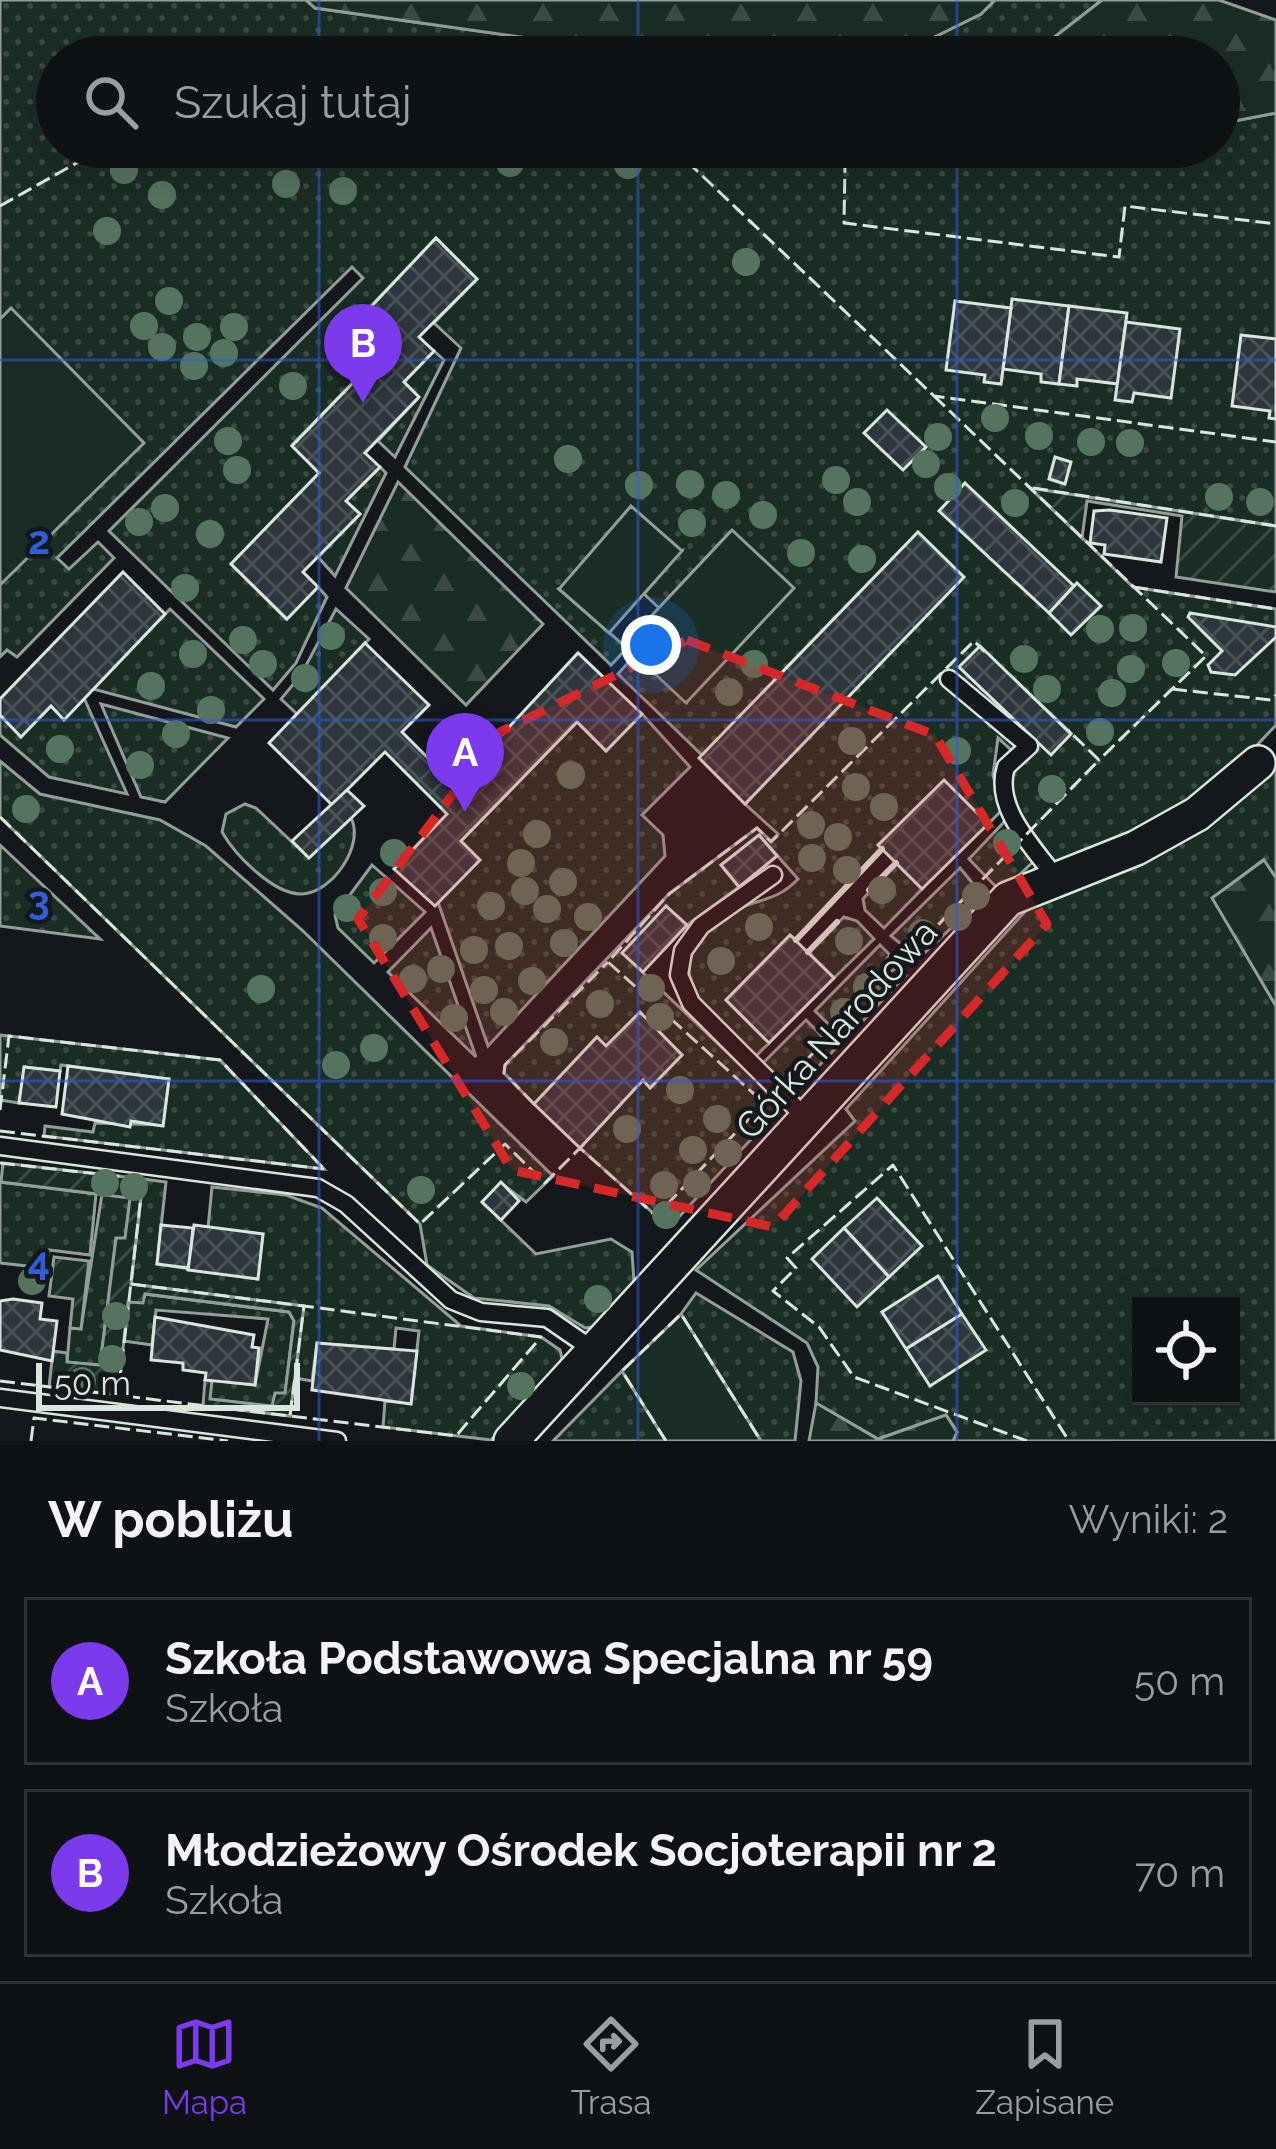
<!DOCTYPE html>
<html lang="pl">
<meta charset="utf-8">
<style>
body{margin:0;font-family:Raleway,sans-serif;background:#1d2022;color:#f1f3f6}
.controls{position:absolute;right:36px;bottom:36px;display:grid;overflow:hidden;border-radius:0px;box-shadow:0 12px 48px #0002}
.controls button{width:108px;height:108px;display:grid;place-items:center;padding:0;border:0;border-bottom:3px solid #2f3234;background:#0f1215;color:#f1f3f6;font:60px sans-serif}
.scale{position:absolute;left:36px;bottom:30px;width:264px;box-sizing:border-box;padding-left:12px;border:6px solid #d8e6dc;border-top:0;font-size:33px;line-height:42px;white-space:nowrap;color:#d8e6dc;-webkit-text-stroke:9px #14181c;paint-order:stroke}
.you{position:absolute;left:651px;top:645px;width:42px;height:42px;margin:-30px;border:9px solid #fff;border-radius:50%;background:#1a73e8;box-shadow:0 0 0 18px #1a73e833}
.badge{display:grid;place-items:center;width:78px;height:78px;border-radius:50%;background:#7c3aed;color:#fff;font-size:39px;font-weight:700}
.pin{position:absolute;translate:-50% -99px;filter:drop-shadow(0 3px 6px #0008)}
.pin::after{content:'';position:absolute;top:63px;width:42px;height:36px;background:inherit;clip-path:polygon(0 0,100% 0,50% 100%)}
.list{margin:0;padding:0;list-style:none}
h2{display:flex;justify-content:space-between;align-items:center;height:156px;margin:0;padding:0 48px;font-size:51px}
h2 small{font-size:39px;font-weight:400;color:#9b9ea0}
.list li{display:grid;grid-template-columns:78px 1fr auto;gap:36px;align-items:center;box-sizing:border-box;height:168px;margin:0 24px 24px;padding:0 24px;border:3px solid #2f3234;border-radius:0px}
.list b{display:block;font-size:45px;white-space:nowrap}
.list p{margin:0;font-size:39px;white-space:nowrap;color:#9b9ea0}
.list em{font-size:39px;font-style:normal;color:#9b9ea0}
.icon{flex:none;width:66px;height:66px;fill:none;stroke:currentColor;stroke-width:2;stroke-linecap:round;stroke-linejoin:round}
.map{position:relative;flex:none;width:1276px;height:1441px;overflow:hidden}
.search{position:absolute;background:#0f1215;box-shadow:0 12px 48px #0002;left:36px;right:36px;top:36px;height:132px;display:flex;align-items:center;gap:30px;box-sizing:border-box;padding:0 42px;border-radius:66px;color:#9b9ea0;font-size:45px}
.sheet{height:540px;background:#0f1215}
nav{display:flex;justify-content:space-around;align-items:center;box-sizing:border-box;height:168px;border-top:3px solid #2f3234;background:#0f1215;font-size:33px;color:#9b9ea0}
nav a{display:grid;justify-items:center;gap:6px}
nav .on{color:#7c3aed}
.map>svg:first-child{display:block}
.grass{fill:url(#grass-dots);stroke:#939e99;stroke-width:3;fill-rule:evenodd}
.forest{fill:url(#forest-firs);stroke:#939e99;stroke-width:3}
.park{fill:#1a2d24;stroke:#939e99;stroke-width:3}
.garden{fill:url(#garden-furrows);stroke:#939e99;stroke-width:3}
.building{fill:url(#building-cross-hatch);stroke:#d8e6dc;stroke-width:3}
.lines{fill:none;stroke-linecap:round;stroke-linejoin:round}
.service-casing{stroke:#d8e6dc;stroke-width:21}
.minor-casing{stroke:#d8e6dc;stroke-width:38}
.service{stroke:#14181c;stroke-width:16}
.minor{stroke:#14181c;stroke-width:33}
.fence{stroke:#d8e6dc;stroke-width:3;stroke-dasharray:15 6;stroke-linecap:butt}
.wall{stroke:#d8e6dc;stroke-width:6}
.tree{fill:#55745f}
.marked{fill:#d62828;fill-opacity:0.2;stroke:#d62828;stroke-width:9;stroke-dasharray:24 15;stroke-linejoin:round}
.grid{fill:none;stroke:#305dd8;stroke-width:3;stroke-opacity:0.55}
.labels{text-anchor:middle;stroke-width:9;stroke-linejoin:round;paint-order:stroke}
.street-label{font-size:36px;fill:#d8e6dc;stroke:#14181c}
.grid-label{font-size:39px;text-anchor:middle;font-weight:bold;fill:#305dd8;stroke:#14181c;stroke-width:9;stroke-linejoin:round;paint-order:stroke}
</style>
<div class="map">
<svg width="1276" height="1441" viewBox="0 0 1276 1441">
<defs>
<pattern id="grass-dots" width="8" height="8" patternUnits="userSpaceOnUse" patternTransform="scale(3)"><rect width="8" height="8" fill="#1a2d24"/><path d="M2 2h.1M6 6h.1" fill="none" stroke="#3b4b43" stroke-width="1.8" stroke-linecap="round"/></pattern>
<pattern id="forest-firs" width="22" height="20" patternUnits="userSpaceOnUse" patternTransform="scale(3)"><rect width="22" height="20" fill="#1a2d24"/><path d="M5 1l3.5 6h-7zM16 11l3.5 6h-7z" fill="#3b4b43"/></pattern>
<pattern id="garden-furrows" width="10" height="10" patternUnits="userSpaceOnUse" patternTransform="scale(3)"><rect width="10" height="10" fill="#1a2d24"/><path d="M-1 1l2-2M0 10L10 0M9 11l2-2" fill="none" stroke="#3b4b43"/></pattern>
<pattern id="building-cross-hatch" width="8" height="8" patternUnits="userSpaceOnUse" patternTransform="scale(3)"><rect width="8" height="8" fill="#2c363c"/><path d="M0 0l8 8M0 8l8-8" fill="none" stroke="#4a5358"/></pattern>
</defs>
<rect width="100%" height="100%" fill="#14181c"/>
<g class="grass">
<path d="M0,0H306L315,8L662,57H57V147H1219V124L1276,113V526L1032,489L1133,587L1276,609V725L1226,778L1139,839L1058,867L1015,808L1009,778L1021,759L998,738L993,775L1002,810L988,824L879,845L882,849L796,940L790,935L726,1000L769,1043L754,1058C724,1027 668,991 697,944C705,930 726,914 740,908C764,898 779,899 798,879L759,835L721,865L739,887L687,925L666,906L623,954L783,1105L676,1220H661L580,1148L643,1080L651,1087L682,1055L640,1013L606,1046L596,1038L534,1104L504,1073L505,1065L669,894L757,828L771,841L778,834L745,804L963,577L702,755L618,674L635,655L687,702L731,531L659,608L644,594L681,551L559,589L627,648L611,665L405,467L461,348L434,323L477,279L436,238L350,328L378,357L292,445L319,473L231,564L286,619L318,587L327,597L296,663L273,690L109,531L363,278L352,267L57,558L69,569L98,542L114,558L17,657L7,650L0,657ZM980,647L1071,733L1051,754L960,668Z"/>
<polygon points="995,0 1102,0 1029,57 894,57 981,14"/>
<polygon points="434,351 444,360 395,457 378,441 418,398 404,382"/>
<polygon points="380,467 386,473 335,576 318,557 360,514 346,501"/>
<polygon points="170,609 264,699 236,727 93,689"/>
<polygon points="336,609 369,639 297,714 281,699 301,675"/>
<polygon points="84,698 127,794 49,777 0,735 0,715 21,736 51,706 64,719"/>
<polygon points="101,704 228,738 165,802 141,797"/>
<polygon points="642,714 690,767 642,815 663,835 665,856 488,1046 438,902 461,841 577,722"/>
<polygon points="0,761 40,794 160,820 206,846 302,930 553,1176 526,1202 501,1183 483,1203 536,1254 611,1239 632,1252 634,1282 598,1326 585,1328 549,1306 474,1298 427,1265 420,1224 0,817"/>
<path d="M1276,767V878L1263,860L1213,898L1276,1006V1441H953L957,1432L946,1415L878,1439L816,1403L818,1367L807,1343L696,1270L855,1121L846,1109L1031,905ZM1141,1306H1231V1396H1141Z"/>
<path d="M245,804L256,808L309,858L351,818C365,845 332,893 302,894C274,895 235,855 222,832L226,814Z"/>
<polygon points="1006,820 1033,862 1001,892 969,859"/>
<polygon points="0,845 100,939 0,926"/>
<polygon points="896,863 922,889 884,928 865,910 863,899"/>
<polygon points="372,865 425,912 374,963 338,928 335,915"/>
<polygon points="960,868 984,897 917,960 910,953 918,944 910,936 901,944 891,936"/>
<polygon points="844,917 857,921 874,939 834,978 808,952"/>
<polygon points="431,928 476,1057 388,972"/>
<polygon points="880,945 890,955 883,964 891,972 899,964 906,975 845,1040 815,1011"/>
<polygon points="806,1020 835,1049 792,1094 761,1065"/>
<polygon points="0,1035 220,1060 324,1169 44,1136 45,1126 93,1132 95,1123 163,1125 169,1079 61,1065 60,1071 25,1067 19,1103 0,1100"/>
<polygon points="143,1179 166,1182 157,1264 257,1279 263,1234 208,1228 212,1187 286,1195 322,1208 461,1326 541,1337 560,1350 563,1363 491,1440 383,1427 385,1401 411,1403 419,1331 396,1328 394,1349 317,1343 312,1381 295,1378 303,1306 131,1284"/>
<polygon points="0,1182 96,1194 90,1255 49,1250 46,1268 0,1263"/>
<polygon points="102,1194 131,1197 125,1239 116,1239 100,1366 67,1362 70,1328 81,1328"/>
<polygon points="696,1293 793,1352 801,1381 795,1441 761,1441 681,1314"/>
<polygon points="144,1294 289,1312 294,1320 285,1394 273,1407 209,1399 212,1380 255,1385 268,1319 156,1310 152,1345 124,1341 129,1301"/>
<polygon points="622,1371 666,1441 553,1441"/>
</g>
<g class="forest">
<polygon points="306,0 995,0 981,14 894,57 662,57 315,8"/>
<polygon points="1102,0 1219,0 1276,20 1276,113 1219,124 1219,57 1029,57"/>
<polygon points="398,482 543,624 466,705 346,588"/>
<polygon points="1264,860 1276,878 1276,1006 1212,898"/>
<polygon points="816,1403 878,1439 946,1415 957,1432 953,1441 809,1441"/>
</g>
<g class="park">
<polygon points="11,308 144,443 0,585 0,319"/>
<polygon points="631,506 682,551 609,633 559,589"/>
<polygon points="732,530 794,588 686,703 624,645"/>
<polygon points="681,1314 761,1441 666,1441 622,1371"/>
</g>
<g class="garden">
<polygon points="1030,488 1276,526 1276,592 1176,577 1182,516 1087,501 1082,538"/>
<polygon points="3,1163 143,1179 131,1284 304,1306 290,1416 203,1406 205,1380 212,1380 210,1399 272,1406 275,1393 285,1393 294,1321 289,1312 145,1294 143,1303 128,1302 118,1395 49,1387 53,1351 67,1353 67,1362 100,1365 116,1238 125,1238 130,1198 1,1182"/>
<polygon points="54,1257 89,1261 81,1329 70,1328 73,1299 49,1296"/>
</g>
<g class="building">
<polygon points="436,238 477,279 419,337 434,351 404,382 419,397 365,453 380,467 346,501 360,514 303,572 318,587 287,619 231,564 319,473 292,446 378,357 350,329"/>
<polygon points="1012,299 1069,306 1059,384 1041,382 1041,374 1003,369"/>
<polygon points="955,301 1011,308 1001,384 984,382 985,375 946,370"/>
<polygon points="1069,306 1127,313 1118,384 1077,379 1077,386 1059,384"/>
<polygon points="1126,322 1180,329 1171,398 1134,393 1132,402 1115,400"/>
<polygon points="1241,335 1276,339 1276,419 1269,418 1270,411 1232,406"/>
<polygon points="887,410 926,447 903,470 864,433"/>
<polygon points="1055,457 1071,462 1065,484 1049,479"/>
<polygon points="965,483 1074,586 1049,613 939,511"/>
<polygon points="1110,510 1167,518 1161,562 1104,554 1105,545 1090,543 1094,511"/>
<polygon points="918,532 964,577 745,804 699,758"/>
<polygon points="123,572 165,614 64,720 51,706 21,737 0,715 0,699"/>
<polygon points="1077,583 1101,606 1071,635 1049,613"/>
<polygon points="1190,613 1276,627 1276,637 1235,675 1211,672 1208,665 1222,651 1188,617"/>
<polygon points="365,643 429,705 402,732 455,785 578,653 642,714 606,751 577,722 461,841 480,860 435,906 394,869 447,814 385,752 332,805 269,743"/>
<polygon points="980,646 1071,734 1051,755 959,667"/>
<polygon points="944,780 988,824 922,889 878,845"/>
<polygon points="347,790 364,806 309,858 292,841"/>
<polygon points="759,835 777,856 739,887 721,865"/>
<polygon points="666,906 687,925 643,972 622,953"/>
<polygon points="790,935 834,978 769,1043 726,1000"/>
<polygon points="640,1012 682,1055 650,1088 643,1080 580,1148 534,1104 597,1037 606,1046"/>
<polygon points="68,1066 169,1079 163,1126 131,1121 130,1127 62,1114"/>
<polygon points="24,1067 60,1071 56,1107 19,1103"/>
<polygon points="501,1182 519,1201 501,1220 482,1202"/>
<polygon points="877,1198 922,1246 889,1277 844,1228"/>
<polygon points="161,1225 193,1228 189,1268 157,1264"/>
<polygon points="194,1225 263,1234 258,1279 188,1270"/>
<polygon points="844,1228 889,1277 857,1307 812,1259"/>
<polygon points="938,1276 962,1314 906,1349 882,1312"/>
<polygon points="13,1299 42,1303 40,1319 57,1321 52,1361 0,1350 0,1301"/>
<polygon points="962,1314 986,1350 930,1386 906,1349"/>
<polygon points="155,1317 254,1335 252,1347 259,1348 255,1385 205,1380 206,1373 183,1370 183,1363 151,1360"/>
<polygon points="317,1343 417,1351 411,1404 312,1390"/>
</g>
<g class="lines">
<defs>
<g id="service">
<path d="M949,679L1029,746L1006,767C993,808 1034,848 1056,878"/>
<polyline points="773,875 701,926 683,951 679,975 691,1003 807,1119"/>
<polyline points="0,1146 318,1188 346,1204 451,1300 481,1312 547,1318 592,1349"/>
<polyline points="0,1398 337,1441"/>
</g>
<polyline id="minor" points="511,1441 1008,899 1136,848 1197,814 1258,763"/>
</defs>
<use href="#service" class="service-casing"/>
<use href="#minor" class="minor-casing"/>
<use href="#service" class="service"/>
<use href="#minor" class="minor"/>
<g class="fence">
<polyline points="672,147 934,396 1276,442"/>
<polyline points="713,147 845,165 844,223 1119,257 1125,206 1276,224"/>
<polyline points="0,206 105,147"/>
<polyline points="934,396 1206,656 1099,760 1068,730"/>
<polyline points="1033,488 1276,526"/>
<polyline points="1133,587 1276,609"/>
<polyline points="1172,689 1271,700 1276,695"/>
<polyline points="0,817 420,1224 505,1144 545,1183 580,1148 656,1216 764,1103 608,962 669,894 757,828 771,842 974,641 985,652"/>
<polyline points="777,1090 1099,760"/>
<polyline points="534,1104 504,1073 505,1065 608,962"/>
<polyline points="0,1110 9,1036 220,1060 324,1169"/>
<polyline points="0,1131 324,1169"/>
<polyline points="0,1163 143,1179 118,1395"/>
<polyline points="131,1284 304,1306"/>
<polyline points="0,1381 456,1436 541,1337 304,1306 290,1416"/>
<polyline points="31,1441 34,1418 228,1441"/>
<polyline points="666,1441 622,1371 681,1314 761,1441"/>
<polyline points="1027,1441 854,1377 819,1327 773,1291 796,1268 787,1258 893,1165 1069,1441"/>
</g>
<g class="wall">
<polyline points="869,890 896,863"/>
<polyline points="796,940 882,849"/>
<polyline points="808,952 837,922"/>
</g>
</g>
<g class="tree">
<circle cx="510" cy="163" r="14"/>
<circle cx="628" cy="165" r="14"/>
<circle cx="124" cy="170" r="14"/>
<circle cx="286" cy="184" r="14"/>
<circle cx="343" cy="191" r="14"/>
<circle cx="162" cy="195" r="14"/>
<circle cx="107" cy="231" r="14"/>
<circle cx="746" cy="262" r="14"/>
<circle cx="169" cy="301" r="14"/>
<circle cx="144" cy="326" r="14"/>
<circle cx="234" cy="327" r="14"/>
<circle cx="197" cy="337" r="14"/>
<circle cx="162" cy="347" r="14"/>
<circle cx="224" cy="353" r="14"/>
<circle cx="194" cy="366" r="14"/>
<circle cx="293" cy="386" r="14"/>
<circle cx="995" cy="418" r="14"/>
<circle cx="1039" cy="436" r="14"/>
<circle cx="938" cy="437" r="14"/>
<circle cx="228" cy="441" r="14"/>
<circle cx="1091" cy="442" r="14"/>
<circle cx="1130" cy="443" r="14"/>
<circle cx="568" cy="459" r="14"/>
<circle cx="926" cy="464" r="14"/>
<circle cx="237" cy="470" r="14"/>
<circle cx="836" cy="480" r="14"/>
<circle cx="690" cy="484" r="14"/>
<circle cx="639" cy="485" r="14"/>
<circle cx="948" cy="487" r="14"/>
<circle cx="726" cy="495" r="14"/>
<circle cx="1219" cy="497" r="14"/>
<circle cx="857" cy="502" r="14"/>
<circle cx="1260" cy="502" r="14"/>
<circle cx="1015" cy="503" r="14"/>
<circle cx="165" cy="508" r="14"/>
<circle cx="763" cy="515" r="14"/>
<circle cx="139" cy="522" r="14"/>
<circle cx="692" cy="523" r="14"/>
<circle cx="210" cy="534" r="14"/>
<circle cx="801" cy="553" r="14"/>
<circle cx="862" cy="559" r="14"/>
<circle cx="185" cy="588" r="14"/>
<circle cx="1133" cy="628" r="14"/>
<circle cx="1100" cy="629" r="14"/>
<circle cx="331" cy="636" r="14"/>
<circle cx="243" cy="640" r="14"/>
<circle cx="193" cy="654" r="14"/>
<circle cx="1024" cy="659" r="14"/>
<circle cx="1176" cy="663" r="14"/>
<circle cx="263" cy="664" r="14"/>
<circle cx="754" cy="664" r="14"/>
<circle cx="1131" cy="669" r="14"/>
<circle cx="305" cy="678" r="14"/>
<circle cx="151" cy="686" r="14"/>
<circle cx="1047" cy="689" r="14"/>
<circle cx="729" cy="692" r="14"/>
<circle cx="1112" cy="693" r="14"/>
<circle cx="211" cy="710" r="14"/>
<circle cx="1100" cy="732" r="14"/>
<circle cx="176" cy="734" r="14"/>
<circle cx="852" cy="741" r="14"/>
<circle cx="60" cy="749" r="14"/>
<circle cx="957" cy="751" r="14"/>
<circle cx="140" cy="765" r="14"/>
<circle cx="571" cy="775" r="14"/>
<circle cx="856" cy="787" r="14"/>
<circle cx="1052" cy="789" r="14"/>
<circle cx="884" cy="807" r="14"/>
<circle cx="26" cy="809" r="14"/>
<circle cx="811" cy="825" r="14"/>
<circle cx="537" cy="834" r="14"/>
<circle cx="838" cy="837" r="14"/>
<circle cx="1007" cy="843" r="14"/>
<circle cx="394" cy="853" r="14"/>
<circle cx="812" cy="858" r="14"/>
<circle cx="521" cy="863" r="14"/>
<circle cx="847" cy="870" r="14"/>
<circle cx="563" cy="882" r="14"/>
<circle cx="882" cy="890" r="14"/>
<circle cx="525" cy="891" r="14"/>
<circle cx="383" cy="892" r="14"/>
<circle cx="976" cy="896" r="14"/>
<circle cx="491" cy="906" r="14"/>
<circle cx="347" cy="908" r="14"/>
<circle cx="547" cy="909" r="14"/>
<circle cx="588" cy="917" r="14"/>
<circle cx="958" cy="917" r="14"/>
<circle cx="759" cy="927" r="14"/>
<circle cx="922" cy="933" r="14"/>
<circle cx="383" cy="938" r="14"/>
<circle cx="849" cy="941" r="14"/>
<circle cx="564" cy="943" r="14"/>
<circle cx="509" cy="946" r="14"/>
<circle cx="474" cy="950" r="14"/>
<circle cx="721" cy="961" r="14"/>
<circle cx="441" cy="969" r="14"/>
<circle cx="413" cy="979" r="14"/>
<circle cx="532" cy="981" r="14"/>
<circle cx="867" cy="987" r="14"/>
<circle cx="651" cy="988" r="14"/>
<circle cx="261" cy="989" r="14"/>
<circle cx="484" cy="990" r="14"/>
<circle cx="600" cy="1004" r="14"/>
<circle cx="504" cy="1012" r="14"/>
<circle cx="844" cy="1012" r="14"/>
<circle cx="660" cy="1017" r="14"/>
<circle cx="454" cy="1018" r="14"/>
<circle cx="554" cy="1042" r="14"/>
<circle cx="374" cy="1048" r="14"/>
<circle cx="336" cy="1065" r="14"/>
<circle cx="680" cy="1090" r="14"/>
<circle cx="717" cy="1119" r="14"/>
<circle cx="627" cy="1129" r="14"/>
<circle cx="693" cy="1150" r="14"/>
<circle cx="728" cy="1153" r="14"/>
<circle cx="105" cy="1183" r="14"/>
<circle cx="697" cy="1184" r="14"/>
<circle cx="664" cy="1185" r="14"/>
<circle cx="134" cy="1187" r="14"/>
<circle cx="421" cy="1190" r="14"/>
<circle cx="666" cy="1215" r="14"/>
<circle cx="32" cy="1281" r="14"/>
<circle cx="598" cy="1299" r="14"/>
<circle cx="116" cy="1316" r="14"/>
<circle cx="112" cy="1359" r="14"/>
<circle cx="82" cy="1381" r="14"/>
<circle cx="521" cy="1386" r="14"/>
</g>
<path class="marked" d="M687,640L935,735L1047,924L773,1227L512,1170L358,919L500,732Z"/>
<path class="grid" d="M319,0V57M638,0V57M957,0V57M319,147V1441M638,147V1441M957,147V1441M0,360H1276M0,720H1276M0,1081H1276"/>
<g class="labels">
<g class="street-label">
<text transform="translate(836 1029) rotate(-48)" y="13">Górka Narodowa</text>
</g>
</g>
<g class="grid-label">
<text x="39" y="554">2</text>
<text x="39" y="914">3</text>
<text x="39" y="1275">4</text>
</g>
</svg>
<div class="controls">
<button><svg class="icon" aria-label="locate" viewBox="0 0 24 24"><circle cx="12" cy="12" r="6"/><path d="M12 2v4M12 18v4M2 12h4M18 12h4"/></svg></button>
</div>
<div class="scale">50 m</div>
<div class="you"></div>
<div class="pin badge" style="left:465px;top:812px">A</div>
<div class="pin badge" style="left:363px;top:403px">B</div>
<div class="search"><svg class="icon" aria-label="search" viewBox="0 0 24 24"><circle cx="10" cy="10" r="6"/><path d="M15 15l6 6"/></svg>Szukaj tutaj</div>
</div>
<section class="sheet">
<h2>W pobliżu<small>Wyniki: 2</small></h2>
<ul class="list">
<li><span class="badge">A</span><div><b>Szkoła Podstawowa Specjalna nr 59</b><p>Szkoła</p></div><em>50 m</em></li>
<li><span class="badge">B</span><div><b>Młodzieżowy Ośrodek Socjoterapii nr 2</b><p>Szkoła</p></div><em>70 m</em></li>
</ul>
</section>
<nav>
<a class="on"><svg class="icon" aria-label="map" viewBox="0 0 24 24"><path d="M3 6l6-2 6 2 6-2v14l-6 2-6-2-6 2zM9 4v14M15 6v14"/></svg>Mapa</a>
<a><svg class="icon" aria-label="directions" viewBox="0 0 24 24"><path d="M12 3l9 9-9 9-9-9zM9 14v-3h6M13 9l2 2-2 2"/></svg>Trasa</a>
<a><svg class="icon" aria-label="saved" viewBox="0 0 24 24"><path d="M7 4h10v16l-5-4-5 4z"/></svg>Zapisane</a>
</nav>
